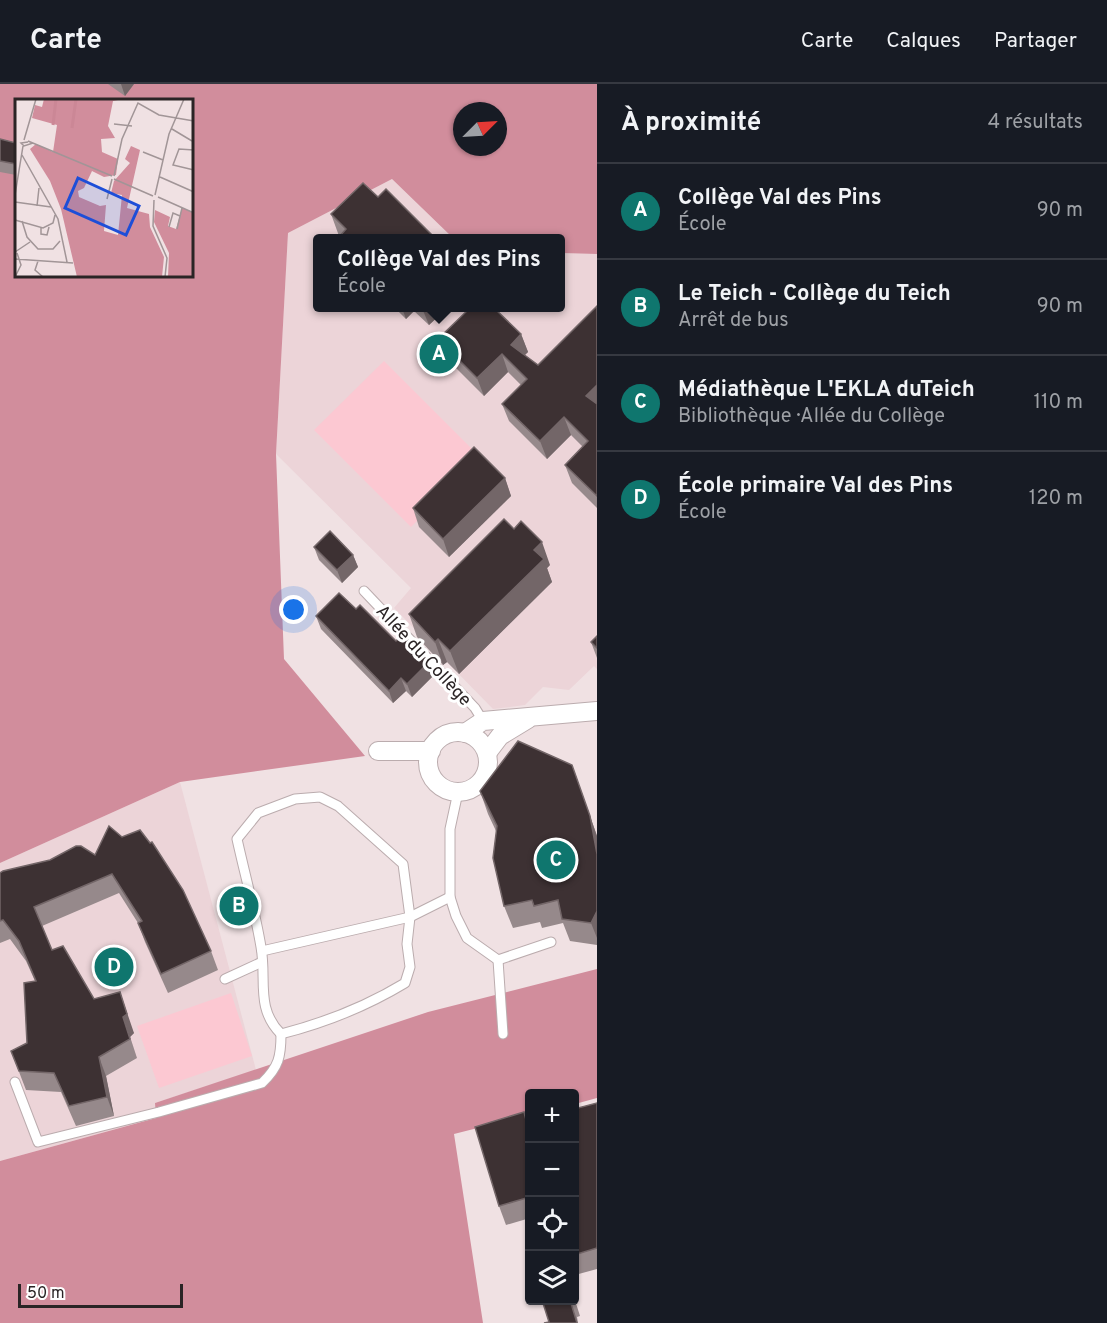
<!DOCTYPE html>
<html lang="fr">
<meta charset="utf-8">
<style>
body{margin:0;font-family:Overpass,sans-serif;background:#20242c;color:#f1f3f6}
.controls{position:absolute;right:18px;bottom:18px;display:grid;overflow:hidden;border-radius:6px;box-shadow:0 2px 4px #0004}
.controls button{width:54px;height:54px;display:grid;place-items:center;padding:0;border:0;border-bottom:2px solid #363941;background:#171b24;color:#f1f3f6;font:30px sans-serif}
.compass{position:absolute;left:453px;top:18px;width:54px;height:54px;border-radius:50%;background:#171b24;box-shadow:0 2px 4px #0004;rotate:66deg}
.scale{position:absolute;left:18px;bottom:15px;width:165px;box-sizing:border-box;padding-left:6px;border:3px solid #2a2425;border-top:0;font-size:16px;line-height:21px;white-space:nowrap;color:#2a2425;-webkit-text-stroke:4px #fff;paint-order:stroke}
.you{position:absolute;left:294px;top:526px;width:21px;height:21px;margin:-15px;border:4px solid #fff;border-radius:50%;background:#1a73e8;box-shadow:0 0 0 9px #1a73e833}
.badge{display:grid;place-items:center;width:39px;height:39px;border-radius:50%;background:#0f766e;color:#fff;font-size:20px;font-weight:700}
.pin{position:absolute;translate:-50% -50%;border:3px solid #fff;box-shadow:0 2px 6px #0006}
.popup{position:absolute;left:313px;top:150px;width:252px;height:78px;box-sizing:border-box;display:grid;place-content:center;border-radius:6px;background:#171b24;filter:drop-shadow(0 2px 4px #0005);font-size:20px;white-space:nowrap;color:#9ea1a6}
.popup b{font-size:22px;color:#f1f3f6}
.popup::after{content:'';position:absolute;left:50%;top:100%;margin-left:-12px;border:12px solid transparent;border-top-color:#171b24}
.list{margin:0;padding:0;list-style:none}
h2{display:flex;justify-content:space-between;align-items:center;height:78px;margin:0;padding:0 24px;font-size:26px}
h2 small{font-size:20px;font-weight:400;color:#9ea1a6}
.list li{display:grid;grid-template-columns:39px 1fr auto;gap:18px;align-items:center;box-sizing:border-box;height:96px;padding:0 24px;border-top:2px solid #363941}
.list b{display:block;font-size:22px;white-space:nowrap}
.list p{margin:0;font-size:20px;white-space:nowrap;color:#9ea1a6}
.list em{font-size:20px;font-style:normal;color:#9ea1a6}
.icon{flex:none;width:33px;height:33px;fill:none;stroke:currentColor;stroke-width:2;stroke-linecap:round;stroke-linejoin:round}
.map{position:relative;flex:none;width:597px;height:1239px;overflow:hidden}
header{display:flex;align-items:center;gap:36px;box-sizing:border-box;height:84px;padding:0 30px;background:#171b24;border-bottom:2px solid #363941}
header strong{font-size:28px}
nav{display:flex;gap:33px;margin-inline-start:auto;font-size:21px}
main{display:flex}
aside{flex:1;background:#171b24}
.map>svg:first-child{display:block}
.built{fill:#ecd4d8}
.green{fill:#fcc8d2}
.forest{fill:#d18d9c;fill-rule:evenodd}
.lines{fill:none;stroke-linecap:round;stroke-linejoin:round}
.lane-casing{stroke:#bbacae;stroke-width:11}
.street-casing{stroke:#bbacae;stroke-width:20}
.lane{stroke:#fff;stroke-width:9}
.street{stroke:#fff;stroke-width:18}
.wall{fill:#96898b}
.shaded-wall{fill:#736668}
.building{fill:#3d3133;stroke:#736668;stroke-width:1.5}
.labels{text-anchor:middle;stroke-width:6;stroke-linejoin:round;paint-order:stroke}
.street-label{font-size:18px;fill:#2a2425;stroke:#fff}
.inset-river{fill:none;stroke:#cb8796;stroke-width:3}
.inset-road{fill:none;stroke:#a19597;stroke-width:1.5}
.view{fill:#1d4ed8;fill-opacity:0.15;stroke:#1d4ed8;stroke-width:3}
.inset-edge{fill:none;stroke:#2a2425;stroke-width:3}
</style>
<header>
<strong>Carte</strong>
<nav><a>Carte</a><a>Calques</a><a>Partager</a></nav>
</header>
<main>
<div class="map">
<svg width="597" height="1239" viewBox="0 0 597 1239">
<rect width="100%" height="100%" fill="#f0e1e3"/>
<g class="built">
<polygon points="392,95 453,154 318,154 318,224 560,224 561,169 597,170 597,585 594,582 569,606 543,603 525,621 493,625 394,524 411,504 276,370 288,149"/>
<polygon points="180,698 256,986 155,1019 156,1034 0,1077 0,779"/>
</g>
<g class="green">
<polygon points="384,277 480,373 411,443 314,346"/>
<polygon points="231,909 252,972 159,1004 137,942"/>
</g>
<g class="forest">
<path d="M0,0H597V170L561,169L560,154H453L392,95L288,149L276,370L284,575L365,672L180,698L0,779ZM16,16H192V192H16ZM462,27H498V63H462Z"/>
<polygon points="597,885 597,1014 575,1020 574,1010 530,1010 529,1031 454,1050 483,1239 0,1239 0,1077 156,1034 155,1019 428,928"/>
</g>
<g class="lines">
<defs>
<g id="lane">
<polyline points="364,507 475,624 483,637"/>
<polyline points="458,708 450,745 450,813 456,832 467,854 498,876 551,858"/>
<path d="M320,713L338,722L403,780L410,833L407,860L410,883L405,899C367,922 324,939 281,950C255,924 267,895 261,863C255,827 245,791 237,755L258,729L295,715Z"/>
<polyline points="262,867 410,833 450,813"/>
<polyline points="498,876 503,950"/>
<polyline points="225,895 262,878"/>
<path d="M15,998L38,1058L159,1028L262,999C279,983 281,972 281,950"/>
</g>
<g id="street">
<circle cx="458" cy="678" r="30"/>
<polyline points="465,649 483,637 597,627"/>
<polyline points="378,667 431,667"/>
<polyline points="487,669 500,652 528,635"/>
</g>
</defs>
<use href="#lane" class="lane-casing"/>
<use href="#street" class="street-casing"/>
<use href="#lane" class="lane"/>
<use href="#street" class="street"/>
</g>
<g class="wall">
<polygon points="108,0 134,0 125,12"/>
<polygon points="0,55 16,59 16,91 0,88"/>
<polygon points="378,113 435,154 339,154 339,152 331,130"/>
<polygon points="597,222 597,424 572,399 565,381 583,363 571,351 547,375 509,337 502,320 521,301 508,288 484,312 445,273 438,255 521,250 528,268 525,271 538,281"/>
<polygon points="395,224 447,224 429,241 414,227 406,235"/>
<polygon points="505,394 511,412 449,473 419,443 413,424"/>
<polygon points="314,463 353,471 358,483 342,499 319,476"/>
<polygon points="550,481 547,484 552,498 459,590 447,578 443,581 417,553 409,530"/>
<polygon points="356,525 396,557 429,578 434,591 412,613 406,607 393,619 321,545 316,532"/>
<polygon points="597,552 597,574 591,558"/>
<polygon points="572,681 597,752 597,861 570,857 563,839 542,844 540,838 513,844 504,822 496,747 488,730 480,707"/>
<polygon points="76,762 211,867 218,886 168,909 145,858 138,839 119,809 42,842 52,866 94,915 134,949 130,953 137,974 106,992 114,1032 76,1042 61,1008 26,1006 11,967 27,959 35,897 26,877 10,855 0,859 0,789 50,776"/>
<polygon points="597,1019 597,1185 575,1191 574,1025"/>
<polygon points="530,1039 530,1134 506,1141 499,1122 528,1040"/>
<polygon points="574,1213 580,1232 577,1233 578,1239 544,1239 549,1238 542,1216 574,1216"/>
</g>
<g class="shaded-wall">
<polygon points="121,0 134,0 125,12"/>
<polygon points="402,224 413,224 414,227 406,235"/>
<polygon points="422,224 447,224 429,241"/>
<polygon points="521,250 528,268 517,278 511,261"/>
<polygon points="502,270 508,288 484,312 477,294"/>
<polygon points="597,301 597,325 586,312"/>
<polygon points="564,333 571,351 547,375 540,357"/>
<polygon points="505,394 511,412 449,473 443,455"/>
<polygon points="542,458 550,481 547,484 552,498 459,590 450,567 534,466"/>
<polygon points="353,471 358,483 342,499 337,486"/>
<polygon points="438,555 447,578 443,581 435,558"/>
<polygon points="429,578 434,591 412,613 407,600"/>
<polygon points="401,594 406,607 393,619 389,607"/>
<polygon points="572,681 597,752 597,770"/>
<polygon points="597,827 597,854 591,839"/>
<polygon points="120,908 134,949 130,953 137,974 123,933"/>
<polygon points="99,973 106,992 114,1032 107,1013"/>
</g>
<g class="building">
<polygon points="0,55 16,59 16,80 0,77"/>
<polygon points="363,99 378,113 386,105 435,154 340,154 339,153 346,145 331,130"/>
<polygon points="597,222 597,301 586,312 597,320 597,412 565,381 588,357 564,333 540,357 502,320 527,295 502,270 477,294 438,255 470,224 494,224 521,250 511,261 538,281"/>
<polygon points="474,363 505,394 443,455 413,424"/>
<polygon points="504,435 514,445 521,437 542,458 534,466 544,475 450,567 438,555 435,558 409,530"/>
<polygon points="330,447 353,471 337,486 314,463"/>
<polygon points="339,509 356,525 360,521 396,557 403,550 429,578 407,600 401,594 389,607 316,532"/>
<polygon points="597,552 597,564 591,558"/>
<polygon points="518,657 572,681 590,732 597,770 597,827 591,839 562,835 558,816 534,822 532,816 504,822 493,774 497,742 480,707"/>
<polygon points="109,742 122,753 140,746 150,759 152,758 183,806 211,867 161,890 138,839 142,837 112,790 34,823 52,866 63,862 94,915 120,908 127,930 123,933 130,955 99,973 107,1013 69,1022 54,989 19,987 11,967 27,959 24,899 36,897 19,857 3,836 0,837 0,789 3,787 50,776 76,762 81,762 95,771"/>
<polygon points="597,1019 597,1164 574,1171 574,1025"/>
<polygon points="524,1028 527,1040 530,1039 530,1113 499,1122 475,1043"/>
<polygon points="542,1216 570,1216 577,1239 544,1239 549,1238"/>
</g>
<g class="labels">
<g class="street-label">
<text transform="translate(424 571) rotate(47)" y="6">Allée du Collège</text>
</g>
</g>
<g transform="translate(15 15)">
<rect width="178" height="178" fill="#f0e1e3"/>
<path d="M29,0H108L98,2L93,27L100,39L86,40L87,53L103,60L101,76L89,78L77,72L69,89L63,92L64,98L85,107L91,106L89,132L103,136L107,96L96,94L99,82L115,64L110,60L116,47L125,51L112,109L134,115L135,128L149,158L147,178H62L46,110L35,82L15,50L21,45L38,53L42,26L17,19L20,6L27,8ZM167,109L178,113V178H153L154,154L139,123L140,111L155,118L153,127L161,130Z" fill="#d18d9c"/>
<path class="inset-river" d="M38,26L41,0M57,29L61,0"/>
<path class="inset-road" d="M99,25L117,27M157,30L177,42M9,41L21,0M13,42L97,77M13,43L6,44L9,47L18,44M179,51L164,50L158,66L179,71M128,53L148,61M7,56L43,120L52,163M99,77L107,40L123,4L144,16L179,22M145,78L179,93M99,80L138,97M0,96L8,47M140,96L154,35L169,0M143,98L179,114M92,100L97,80M139,101L138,127L152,159L150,178M0,103L36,108M22,107L24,89M0,121L28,129L38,124L40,116M7,122L12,138L23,150H38L45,142M154,128L158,114L165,117M26,129V135L32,136L34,128M162,130L167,109M0,153L15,143M0,160L58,164M23,162L20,171L28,178M0,178L6,166L2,154"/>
<path class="view" d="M63,79L124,107L111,136L50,109Z"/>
<rect width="178" height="178" class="inset-edge"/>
</g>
</svg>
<div class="controls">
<button>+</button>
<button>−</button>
<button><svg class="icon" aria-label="locate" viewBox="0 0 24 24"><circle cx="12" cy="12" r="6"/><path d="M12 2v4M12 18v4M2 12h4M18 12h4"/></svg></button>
<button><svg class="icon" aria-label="layers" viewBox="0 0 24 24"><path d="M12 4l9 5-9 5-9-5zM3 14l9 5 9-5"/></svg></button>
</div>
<svg class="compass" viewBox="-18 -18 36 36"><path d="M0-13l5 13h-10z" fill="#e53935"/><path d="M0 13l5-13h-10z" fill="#9ea1a6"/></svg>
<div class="scale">50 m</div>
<div class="you"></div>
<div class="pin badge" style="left:439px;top:270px">A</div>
<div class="popup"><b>Collège Val des Pins</b>École</div>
<div class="pin badge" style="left:239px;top:822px">B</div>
<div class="pin badge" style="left:556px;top:776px">C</div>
<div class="pin badge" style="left:114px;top:883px">D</div>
</div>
<aside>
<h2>À proximité<small>4 résultats</small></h2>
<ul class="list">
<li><span class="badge">A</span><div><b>Collège Val des Pins</b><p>École</p></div><em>90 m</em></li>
<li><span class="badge">B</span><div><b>Le Teich - Collège du Teich</b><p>Arrêt de bus</p></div><em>90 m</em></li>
<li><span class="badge">C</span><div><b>Médiathèque L'EKLA duTeich</b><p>Bibliothèque · Allée du Collège</p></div><em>110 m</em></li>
<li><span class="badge">D</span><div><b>École primaire Val des Pins</b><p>École</p></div><em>120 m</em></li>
</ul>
</aside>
</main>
